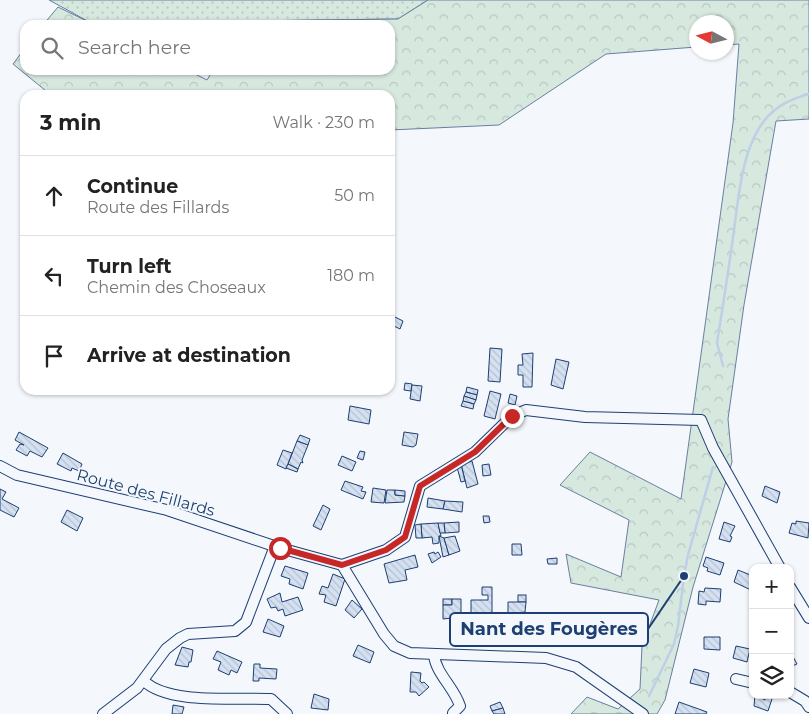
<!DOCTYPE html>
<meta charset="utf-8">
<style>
body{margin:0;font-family:Montserrat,sans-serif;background:#f6f6f6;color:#222}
.controls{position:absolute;right:15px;bottom:15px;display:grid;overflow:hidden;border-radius:10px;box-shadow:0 1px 4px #0004}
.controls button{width:45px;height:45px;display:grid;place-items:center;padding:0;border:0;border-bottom:1px solid #e0e0e0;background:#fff;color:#222;font:25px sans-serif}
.compass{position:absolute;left:689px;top:15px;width:45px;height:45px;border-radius:50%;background:#fff;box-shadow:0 1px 4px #0004;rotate:277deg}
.stop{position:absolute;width:15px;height:15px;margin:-11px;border:4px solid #c62828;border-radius:50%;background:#fff}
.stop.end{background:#c62828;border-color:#fff;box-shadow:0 1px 5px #0008}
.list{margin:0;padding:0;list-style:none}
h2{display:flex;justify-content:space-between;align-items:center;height:65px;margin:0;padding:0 20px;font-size:21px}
h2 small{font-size:16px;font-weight:400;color:#767676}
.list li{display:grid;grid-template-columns:32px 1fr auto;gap:15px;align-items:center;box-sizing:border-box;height:80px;padding:0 20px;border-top:1px solid #e0e0e0}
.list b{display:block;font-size:19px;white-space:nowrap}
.list p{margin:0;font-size:16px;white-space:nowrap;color:#767676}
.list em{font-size:16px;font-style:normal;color:#767676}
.icon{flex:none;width:28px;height:28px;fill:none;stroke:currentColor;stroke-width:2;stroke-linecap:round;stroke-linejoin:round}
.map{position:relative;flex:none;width:809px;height:714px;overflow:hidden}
.search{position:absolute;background:#fff;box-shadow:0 1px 4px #0004;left:20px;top:20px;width:375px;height:55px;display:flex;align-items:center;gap:12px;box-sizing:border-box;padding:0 18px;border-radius:15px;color:#767676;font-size:19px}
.panel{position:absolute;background:#fff;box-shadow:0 1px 4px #0004;left:20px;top:90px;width:375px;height:305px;border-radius:15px}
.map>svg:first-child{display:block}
.green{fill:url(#green-dots);stroke:#687fa3}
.forest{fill:url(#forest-crowns);stroke:#687fa3}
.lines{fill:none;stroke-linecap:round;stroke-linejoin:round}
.stream{stroke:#bed0e5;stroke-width:2.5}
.building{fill:url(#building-back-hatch);stroke:#1d3f73}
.minor-casing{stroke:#1d3f73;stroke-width:12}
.minor{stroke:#f4f7fb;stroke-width:10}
.route{stroke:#c62828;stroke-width:6}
.labels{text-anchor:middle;stroke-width:4;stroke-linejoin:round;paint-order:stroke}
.street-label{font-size:16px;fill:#1d3f73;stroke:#f4f7fb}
.leader{fill:none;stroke:#1d3f73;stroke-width:2}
.callout-dot{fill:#1d3f73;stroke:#f4f7fb;stroke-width:2}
.callout{fill:#f4f7fb;stroke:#1d3f73;stroke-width:2}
.callout-label{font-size:18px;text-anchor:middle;font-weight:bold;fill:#1d3f73}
</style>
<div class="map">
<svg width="809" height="714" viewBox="0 0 809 714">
<defs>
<pattern id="green-dots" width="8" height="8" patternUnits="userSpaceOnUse" patternTransform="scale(1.25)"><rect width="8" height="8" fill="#d7e8df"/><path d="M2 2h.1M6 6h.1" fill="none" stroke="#b8c8c3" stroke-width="1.8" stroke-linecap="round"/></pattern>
<pattern id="forest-crowns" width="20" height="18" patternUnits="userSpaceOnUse" patternTransform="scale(1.25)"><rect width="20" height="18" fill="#d7e8df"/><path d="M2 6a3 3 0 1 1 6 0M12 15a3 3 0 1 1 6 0" fill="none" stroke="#b8c8c3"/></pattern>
<pattern id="building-back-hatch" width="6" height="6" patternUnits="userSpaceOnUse" patternTransform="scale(1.25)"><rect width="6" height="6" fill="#d5e0f0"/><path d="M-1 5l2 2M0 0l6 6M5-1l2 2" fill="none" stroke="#b6c1d1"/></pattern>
</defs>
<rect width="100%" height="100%" fill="#f4f7fb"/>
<polygon class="green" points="49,0 428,0 398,19 244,21 242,25 95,25"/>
<g class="forest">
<polygon points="428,0 809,0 809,119 776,121 744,305 728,419 732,462 693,587 665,700 657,714 571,714 587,697 618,709 640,689 642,646 659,600 571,583 566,554 621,577 629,520 560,485 590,452 681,499 733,123 739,44 727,45 726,22 696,22 696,47 606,54 499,125 390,130 390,95 51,95 13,64 25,48 25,70 187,70 207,80 213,70 390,70 390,25 242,25 244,21 398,19"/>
<polygon points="58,7 95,25 43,25"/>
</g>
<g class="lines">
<g class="stream">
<path d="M723,366L717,343C723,305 729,268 734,230C738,200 742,156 758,130C770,109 787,100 809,94"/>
<polyline points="649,696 674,644 678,626 684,576 688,555 713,467"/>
</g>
</g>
<g class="building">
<polygon points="391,315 403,321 400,329 390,324"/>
<polygon points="490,348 502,349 500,382 488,381"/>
<polygon points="533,353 532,387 523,387 523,375 518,375 518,365 523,365 522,354"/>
<polygon points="556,359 569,362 563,389 551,385"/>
<polygon points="405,383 412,384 411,391 404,390"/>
<polygon points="412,385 422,386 420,401 410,399"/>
<polygon points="467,387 478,390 477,395 466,392"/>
<polygon points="490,391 501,394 495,419 484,416"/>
<polygon points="466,392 477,395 476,400 464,396"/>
<polygon points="510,394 517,396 515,405 508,403"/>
<polygon points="464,396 476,400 474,404 463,401"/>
<polygon points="463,401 474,404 473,409 461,406"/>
<polygon points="350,406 371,410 369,424 348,420"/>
<polygon points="19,432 48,448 42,457 30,451 27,456 16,450 20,444 24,445 15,440"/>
<polygon points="404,432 418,434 416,445 413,447 402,445"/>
<polygon points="300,435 310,439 308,445 297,441"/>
<polygon points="297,441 308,445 302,460 303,463 301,462 298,469 288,464"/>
<polygon points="283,450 292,453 286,469 277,465"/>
<polygon points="360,451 365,452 363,460 357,458"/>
<polygon points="63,453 82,464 79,471 72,468 71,471 57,464"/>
<polygon points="342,456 356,462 352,471 338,465"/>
<polygon points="472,461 478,484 467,488 461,464"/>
<polygon points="288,464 298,469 297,472 286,468"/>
<polygon points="461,464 465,481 461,482 457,467"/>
<polygon points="489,464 491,475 483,476 482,465"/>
<polygon points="345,481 363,487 361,491 366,492 363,499 341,490"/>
<polygon points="765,486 780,492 777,503 762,496"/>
<polygon points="373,488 386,490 384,503 371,502"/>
<polygon points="0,489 6,492 2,499 19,508 14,517 0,510"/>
<polygon points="387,490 395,490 395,495 405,496 404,502 385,503"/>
<polygon points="395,490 405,491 405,496 395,495"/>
<polygon points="428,498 445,501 443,509 427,507"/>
<polygon points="445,501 463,502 462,512 443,509"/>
<polygon points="323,505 330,509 321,530 313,526"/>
<polygon points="67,510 83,518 77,531 61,522"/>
<polygon points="483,516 489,516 490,522 484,523"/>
<polygon points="796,521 809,523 808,538 789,533 792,523 796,524"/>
<polygon points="459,522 459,532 445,533 444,523"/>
<polygon points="724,522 735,526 730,536 732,537 730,542 719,539"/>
<polygon points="438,523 441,536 439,536 439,543 433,544 432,537 422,538 421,524"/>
<polygon points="438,523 444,523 445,533 440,533"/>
<polygon points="421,524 422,538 416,538 415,525"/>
<polygon points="439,536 444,538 449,555 443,557"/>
<polygon points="455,536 460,551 449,555 444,538"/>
<polygon points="512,544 521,544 522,555 512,555"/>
<polygon points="434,552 435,554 438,552 441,557 432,563 428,554"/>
<polygon points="415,555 418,567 405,570 407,580 389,583 384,564"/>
<polygon points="706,557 724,563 720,575 707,571 708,568 703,566"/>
<polygon points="557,558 557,564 548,564 547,559"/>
<polygon points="285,566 308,573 303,589 289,584 290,579 281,576"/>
<polygon points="738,570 753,576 753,591 734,582"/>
<polygon points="333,574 345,579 336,606 324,602 326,595 319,594 322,586 328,588"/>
<polygon points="482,587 492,587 492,618 471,618 471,600 488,600 488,595 482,595"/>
<polygon points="705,588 721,589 720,602 706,601 706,605 698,604 699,591 704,592"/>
<polygon points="280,593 282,602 298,597 303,610 285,616 283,609 278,611 276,607 271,608 267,599"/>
<rect x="518" y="595" width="8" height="7"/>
<rect x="443" y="599" width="9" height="6"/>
<polygon points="452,599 461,599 461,617 443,619 443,605 452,605"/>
<polygon points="352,600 362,609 354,618 345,610"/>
<polygon points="508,602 526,602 525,612 508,614"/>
<polygon points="268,619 284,626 280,637 263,632"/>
<polygon points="704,637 720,637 720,650 704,649"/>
<polygon points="358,645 374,652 370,663 353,656"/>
<polygon points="736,646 750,649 747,662 733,658"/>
<polygon points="182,647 193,650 191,662 189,662 188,667 175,665"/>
<polygon points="217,651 242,662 237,673 231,670 229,675 218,670 221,662 213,659"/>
<polygon points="790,651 797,664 790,667"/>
<polygon points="254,664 260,664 260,668 277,669 276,679 259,678 259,681 253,681"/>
<polygon points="694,669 709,673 706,687 690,683"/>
<polygon points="411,672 421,673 420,681 422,683 424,682 429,687 419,696 416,692 410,692"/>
<polygon points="314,694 329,699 328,710 311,708"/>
<polygon points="755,695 765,700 766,697 772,699 768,711 754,706"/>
<polygon points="500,702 503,708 492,711 490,706"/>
<polygon points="679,702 707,712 706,714 675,714"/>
<polygon points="173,705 184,707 182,714 172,714"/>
<polygon points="503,708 505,714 494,714 492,711"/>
</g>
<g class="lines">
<defs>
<g id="minor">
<polyline points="0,466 17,475 167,510 280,548 342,565"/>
<polyline points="342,565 386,550 405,537 420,486 475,452 512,416 526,410 585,417 701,420 713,448 780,568"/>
<polyline points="342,565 384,634 394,646 410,653 546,658 576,667 643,714"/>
<polyline points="790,587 809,618"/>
<path d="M434,655C436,674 454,687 460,706L453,713"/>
<polyline points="736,679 753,683"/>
<path d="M144,681C169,705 236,697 271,699L287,714"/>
<polyline points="790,692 805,701 809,707"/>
<polyline points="103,714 137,688 166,649 180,638 188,634 235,631 246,622 275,546"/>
</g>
</defs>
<use href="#minor" class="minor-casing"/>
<use href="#minor" class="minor"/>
</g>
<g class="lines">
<polyline class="route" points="280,548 342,565 386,550 405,537 420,486 475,452 512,416"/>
</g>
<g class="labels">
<g class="street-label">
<text transform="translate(146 492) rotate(15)" y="6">Route des Fillards</text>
</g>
</g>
<path class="leader" d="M684 576L648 629"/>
<circle class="callout-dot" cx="684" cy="576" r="5"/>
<rect class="callout" x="450" y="613" width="198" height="33" rx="5"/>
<g class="callout-label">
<text x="549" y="635">Nant des Fougères</text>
</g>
</svg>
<div class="controls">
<button>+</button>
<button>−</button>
<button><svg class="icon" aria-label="layers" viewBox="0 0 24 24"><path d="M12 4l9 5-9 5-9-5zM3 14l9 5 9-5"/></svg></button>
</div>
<svg class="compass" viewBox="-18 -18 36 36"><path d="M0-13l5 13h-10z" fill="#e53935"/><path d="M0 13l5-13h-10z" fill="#767676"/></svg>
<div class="stop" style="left:280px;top:548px"></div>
<div class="stop end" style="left:512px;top:416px"></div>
<div class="search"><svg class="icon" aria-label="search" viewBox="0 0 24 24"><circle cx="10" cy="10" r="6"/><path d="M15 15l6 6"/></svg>Search here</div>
<section class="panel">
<h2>3 min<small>Walk · 230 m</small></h2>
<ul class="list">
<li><svg class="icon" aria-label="ahead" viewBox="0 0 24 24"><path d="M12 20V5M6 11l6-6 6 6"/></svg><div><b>Continue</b><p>Route des Fillards</p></div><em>50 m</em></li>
<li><svg class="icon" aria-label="left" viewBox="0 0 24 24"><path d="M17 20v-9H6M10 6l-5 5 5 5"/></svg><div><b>Turn left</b><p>Chemin des Choseaux</p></div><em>180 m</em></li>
<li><svg class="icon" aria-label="arrive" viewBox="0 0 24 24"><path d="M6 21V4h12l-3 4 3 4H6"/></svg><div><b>Arrive at destination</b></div></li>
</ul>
</section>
</div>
